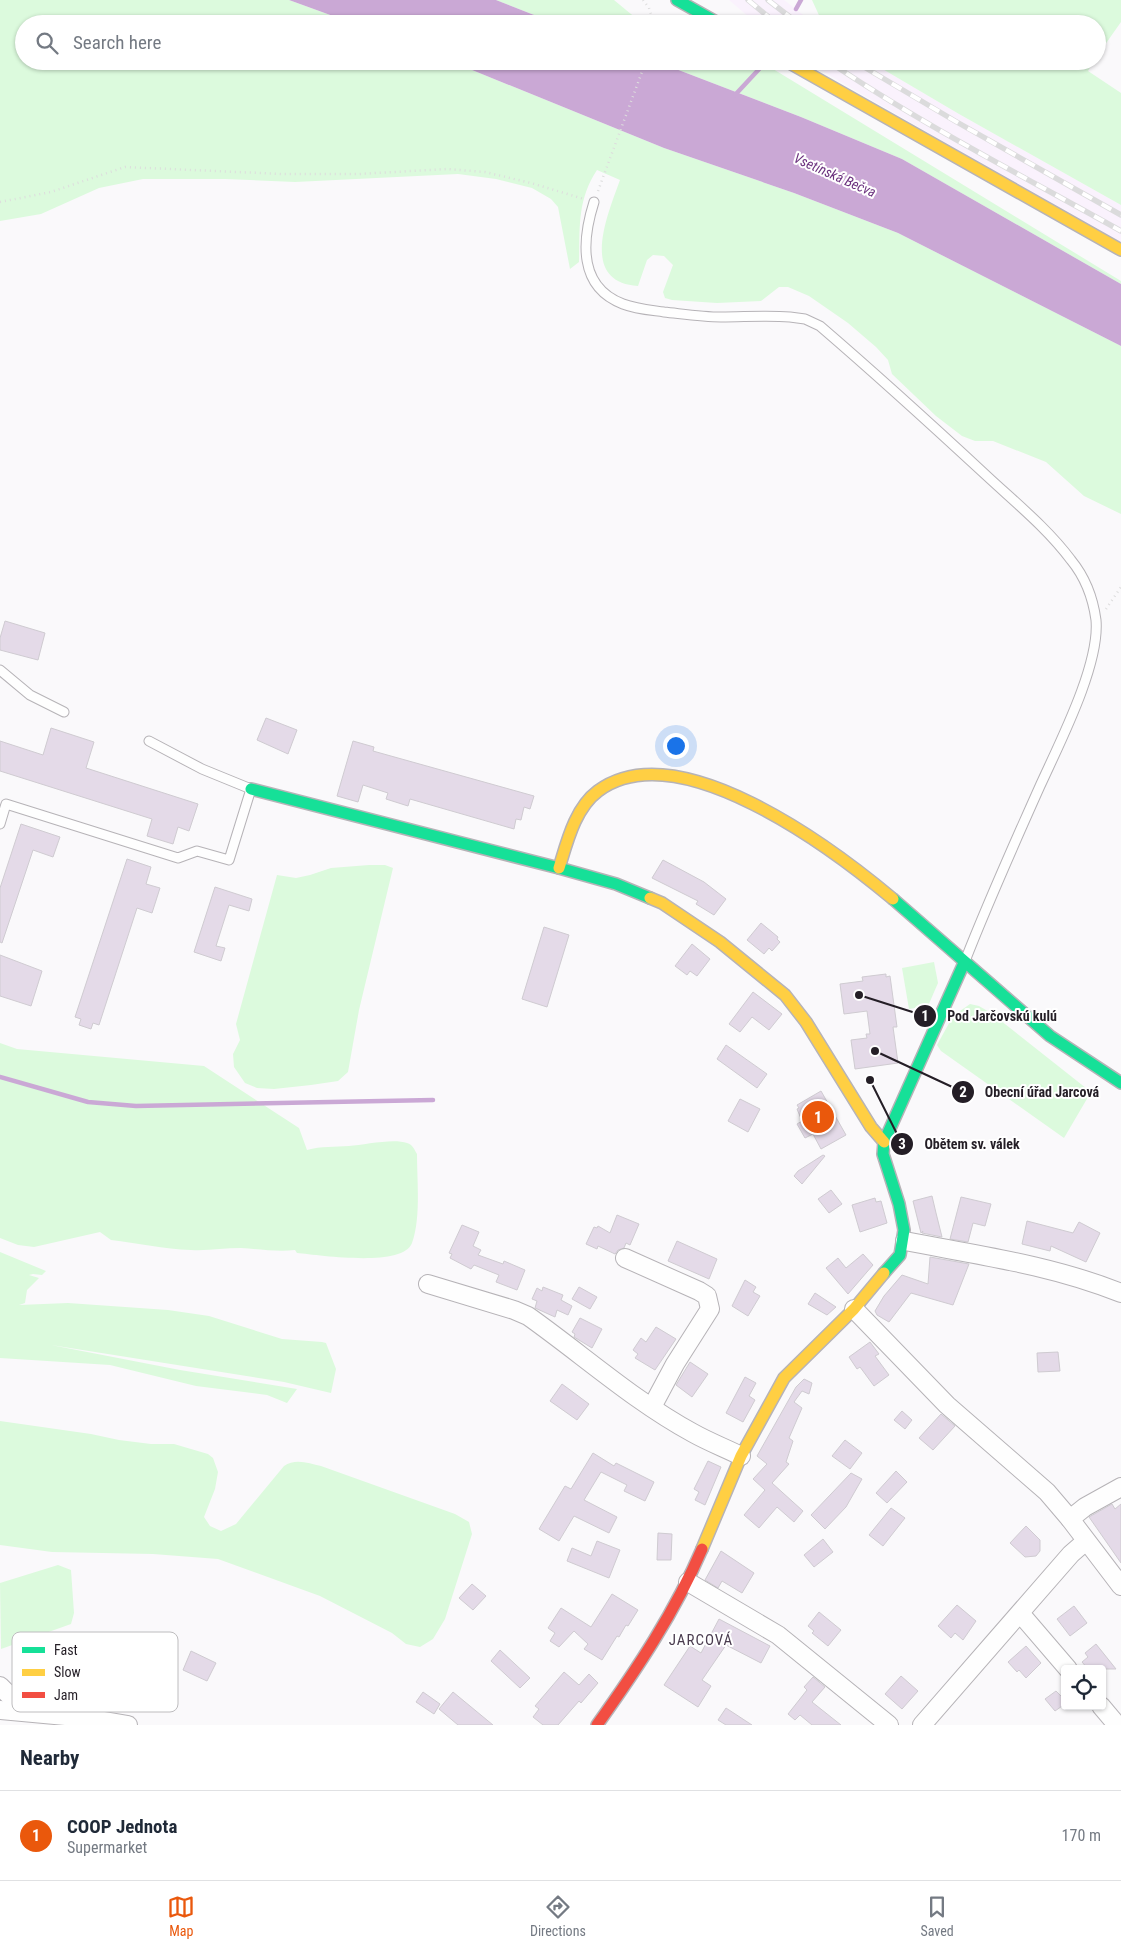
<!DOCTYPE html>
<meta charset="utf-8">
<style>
body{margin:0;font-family:"Roboto Condensed",sans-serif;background:#f2f2f3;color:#1f2937}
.controls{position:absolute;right:15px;bottom:15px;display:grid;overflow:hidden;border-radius:5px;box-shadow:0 1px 4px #0004}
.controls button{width:45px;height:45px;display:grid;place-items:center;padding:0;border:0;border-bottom:1px solid #e0e1e3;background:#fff;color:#1f2937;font:25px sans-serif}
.you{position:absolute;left:675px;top:745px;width:18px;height:18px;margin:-12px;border:4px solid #fff;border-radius:50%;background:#1a73e8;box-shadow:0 0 0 8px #1a73e833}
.badge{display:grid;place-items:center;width:32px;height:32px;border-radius:50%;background:#ea580c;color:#fff;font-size:16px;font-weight:700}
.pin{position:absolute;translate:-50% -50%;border:2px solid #fff;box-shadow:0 1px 5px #0006}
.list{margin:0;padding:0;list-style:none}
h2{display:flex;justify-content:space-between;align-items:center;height:65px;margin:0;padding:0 20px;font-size:21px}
h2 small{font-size:16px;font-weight:400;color:#747a83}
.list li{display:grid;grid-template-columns:32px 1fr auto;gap:15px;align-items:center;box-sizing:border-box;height:90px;padding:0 20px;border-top:1px solid #e0e1e3}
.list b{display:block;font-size:19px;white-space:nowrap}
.list p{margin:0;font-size:16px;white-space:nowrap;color:#747a83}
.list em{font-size:16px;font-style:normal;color:#747a83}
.icon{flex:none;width:28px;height:28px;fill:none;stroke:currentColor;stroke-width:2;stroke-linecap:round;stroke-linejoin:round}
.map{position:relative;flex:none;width:1121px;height:1725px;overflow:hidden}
.search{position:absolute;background:#fff;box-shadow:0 1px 4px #0004;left:15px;right:15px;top:15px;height:55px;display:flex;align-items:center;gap:12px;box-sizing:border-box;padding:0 18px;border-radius:28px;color:#747a83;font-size:19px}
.sheet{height:155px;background:#fff}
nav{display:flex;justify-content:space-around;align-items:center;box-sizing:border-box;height:70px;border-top:1px solid #e0e1e3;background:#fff;font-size:14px;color:#747a83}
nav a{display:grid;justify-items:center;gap:2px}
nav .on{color:#ea580c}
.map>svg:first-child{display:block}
.built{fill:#faf2fd}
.green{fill:#dcfadd}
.water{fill:#caa8d5}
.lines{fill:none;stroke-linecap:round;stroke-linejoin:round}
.stream{stroke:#caa8d5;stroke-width:4.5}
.building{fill:#e4dae8;stroke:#cfcbd1}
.lane-casing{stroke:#b6b3b7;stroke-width:11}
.street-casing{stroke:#b6b3b7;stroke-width:20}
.fast-casing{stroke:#b6b3b7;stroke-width:14}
.slow-casing{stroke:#b6b3b7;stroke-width:14}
.jam-casing{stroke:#b6b3b7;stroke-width:14}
.path{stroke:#ddd;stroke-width:2.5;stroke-dasharray:1 4;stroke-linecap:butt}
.lane{stroke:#fefefe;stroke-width:9}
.street{stroke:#fefefe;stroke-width:18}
.fast{stroke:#16e098;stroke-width:11}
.slow{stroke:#ffcf43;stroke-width:11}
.jam{stroke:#f24e42;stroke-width:11}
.rail-casing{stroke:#dbdbdc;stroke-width:5.5}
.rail{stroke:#fff;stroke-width:4;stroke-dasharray:11;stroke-linecap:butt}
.labels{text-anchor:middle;stroke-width:4;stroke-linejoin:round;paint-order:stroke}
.water-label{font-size:14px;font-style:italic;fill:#6b317e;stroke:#fff}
.quarter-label{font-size:15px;letter-spacing:1px;fill:#4a3c4f;stroke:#fff}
.key{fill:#fff;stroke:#bdbcbe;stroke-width:1}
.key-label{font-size:14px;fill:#241e26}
.leader{fill:none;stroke:#241e26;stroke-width:2}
.callout-dot{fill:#241e26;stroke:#fff;stroke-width:2}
.mark-label{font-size:15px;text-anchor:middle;font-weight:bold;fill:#fff}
.callout-label{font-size:14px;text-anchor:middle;font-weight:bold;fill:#241e26;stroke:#fff;stroke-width:4;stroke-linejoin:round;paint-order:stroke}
</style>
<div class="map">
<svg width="1121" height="1725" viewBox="0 0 1121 1725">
<rect width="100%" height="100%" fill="#faf9fb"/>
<g class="built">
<polygon points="729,0 784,0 815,24 757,24"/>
<polygon points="805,61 869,61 959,114 1121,205 1121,245"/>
</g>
<g class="green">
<path d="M0,0H289L355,24H24V61H450L664,148L794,193L898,233L1121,346V514L1084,496L1046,462L993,441H975L962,436L936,416L892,374L888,360L876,347L848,323L809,296L788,287H779L761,301L717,303L672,300L665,298L663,292L673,265L664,256L653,255L647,260L638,286C578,282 608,214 620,180L597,170C577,200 580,228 579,262L570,269L558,207L551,199L532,188L496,179L458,174L295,182L225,179H143L99,188L41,214L0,221Z"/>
<polygon points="496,0 614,0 643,24 557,24"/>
<polygon points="812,0 1121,0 1121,22 1097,56 1097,24 823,24"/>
<polygon points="655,61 760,61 1121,281 1121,284 902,159 801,117"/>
<polygon points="869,61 1094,61 1088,71 1121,93 1121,205 959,114"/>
<polygon points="369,865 385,865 393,868 359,1010 348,1072 338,1081 311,1085 274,1089 257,1088 245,1083 234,1067 233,1054 240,1040 236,1024 277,875 296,878 310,875 331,868"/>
<polygon points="934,962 938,983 928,1006 909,1009 902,968"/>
<polygon points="970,1004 979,1006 991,1013 1091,1092 1064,1138 941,1051 937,1045 953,1016"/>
<path d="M0,1043L17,1049L204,1066L299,1128L307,1150C321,1146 335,1147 349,1146C364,1145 393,1138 407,1143C413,1145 414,1149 417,1154C417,1181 421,1218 412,1243C403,1268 319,1255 297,1253L295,1250C277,1252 259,1249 241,1248C224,1248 208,1251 191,1250C164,1249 137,1243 111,1240L100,1232L34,1247L18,1245L0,1238Z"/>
<polygon points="0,1252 46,1271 42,1275 33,1274 29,1275 39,1278 27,1290 25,1303 19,1305 68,1303 168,1310 209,1316 282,1339 322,1342 326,1343 336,1369 331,1393 284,1382 51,1345 180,1370 297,1389 287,1403 267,1395 196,1386 110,1365 0,1358"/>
<path d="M0,1421L91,1434L119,1440L151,1444H174L208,1454L213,1458L218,1472L215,1489L204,1517L210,1526L221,1531L236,1524L284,1466C295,1458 309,1463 321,1466L455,1514L469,1522L472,1534L445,1619L433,1639L420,1647L406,1644L392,1633L320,1596L218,1559L153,1554L52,1552L0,1545Z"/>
<polygon points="58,1565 71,1570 74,1613 71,1624 1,1649 0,1583"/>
</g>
<g class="water">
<polygon points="289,0 496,0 557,24 355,24"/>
<polygon points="450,61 655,61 801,117 902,159 1121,284 1121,346 898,233 794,193 664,148"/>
</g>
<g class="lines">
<g class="stream">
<polyline points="796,9 801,0"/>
<polyline points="735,95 761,67"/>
<polyline points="0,1077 88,1102 136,1106 433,1100"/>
</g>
</g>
<g class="building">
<polygon points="5,621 45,633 38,660 0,650 0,638"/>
<polygon points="266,718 297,730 288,754 257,740"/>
<polygon points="51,728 94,742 86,768 198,804 189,831 178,827 173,844 147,836 152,819 0,771 0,741 43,755"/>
<polygon points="353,741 374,747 373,751 534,796 530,809 524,807 521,820 516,819 514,829 410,799 408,806 386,799 388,793 363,785 358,802 337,796"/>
<polygon points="21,824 60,837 53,857 33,850 2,943 0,942 0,888"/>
<polygon points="127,859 151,867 146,884 160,888 152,913 137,908 99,1025 93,1023 91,1029 79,1025 81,1019 75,1017"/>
<polygon points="663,860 704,882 726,899 714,915 696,904 698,901 652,878"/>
<polygon points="215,887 252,899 249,911 229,905 216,946 225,948 221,961 194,952"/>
<polygon points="761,923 778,937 777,939 780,942 772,951 769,948 764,954 747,940"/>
<polygon points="544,927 569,935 547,1007 522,999"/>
<polygon points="692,944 710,959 697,976 690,971 687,975 675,966"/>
<polygon points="0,955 42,971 31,1006 0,996"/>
<polygon points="886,974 886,977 890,976 897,1027 893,1027 898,1063 855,1069 851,1040 867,1038 866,1034 870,1034 867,1011 844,1014 840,984 863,981 862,977"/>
<polygon points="753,992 782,1014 769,1030 752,1017 740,1032 729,1024"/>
<polygon points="726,1045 767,1074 757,1088 717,1059"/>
<polygon points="821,1091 846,1135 821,1149 813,1134 805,1138 797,1124 802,1121 797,1109 799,1108 797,1105"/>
<polygon points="740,1099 760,1109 748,1132 728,1121"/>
<polygon points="823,1155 825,1156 802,1184 794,1176 798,1171"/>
<polygon points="831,1190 842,1204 829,1213 818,1199"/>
<polygon points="932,1196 936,1213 942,1237 922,1233 923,1231 921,1233 913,1201"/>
<polygon points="961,1197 991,1204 985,1226 973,1223 968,1242 950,1239"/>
<polygon points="875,1198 876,1202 881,1201 887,1223 860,1232 852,1205"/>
<polygon points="617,1215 639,1224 630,1245 626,1243 624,1248 618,1250 615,1254 598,1246 597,1249 586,1244 594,1227 597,1228 598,1226 610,1233"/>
<polygon points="1027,1221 1073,1233 1079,1222 1100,1233 1086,1262 1051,1246 1050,1251 1022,1244"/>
<polygon points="462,1225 479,1232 473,1246 481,1250 478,1255 503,1264 504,1261 525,1270 517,1290 496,1282 499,1275 474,1265 471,1269 450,1258 452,1254 449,1253"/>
<polygon points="677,1241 717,1259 709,1279 668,1261"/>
<polygon points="863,1254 873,1265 848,1294 826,1268 838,1258 846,1268"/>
<polygon points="930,1257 969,1264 953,1305 911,1293 889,1322 877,1315 875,1311 884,1296 902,1275 928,1284"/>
<polygon points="745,1280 756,1287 753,1292 760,1296 748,1316 732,1306"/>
<polygon points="543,1287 563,1295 561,1300 572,1306 568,1315 557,1310 555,1317 535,1308 537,1301 532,1299 537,1288 542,1291"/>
<polygon points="579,1287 597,1297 590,1309 572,1299"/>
<polygon points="815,1293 836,1307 827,1315 808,1304"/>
<polygon points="580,1318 602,1329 592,1348 574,1337 575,1334 572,1332"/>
<polygon points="656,1327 676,1339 655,1370 635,1358 638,1354 633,1350 641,1338 646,1342"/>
<polygon points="870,1342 879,1354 875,1356 889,1375 874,1386 860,1367 857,1369 849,1357"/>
<polygon points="1058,1352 1060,1371 1038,1372 1037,1353"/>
<polygon points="690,1362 708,1374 692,1397 676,1385"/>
<polygon points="745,1377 756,1383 749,1396 755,1400 743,1422 726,1413"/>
<polygon points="804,1379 812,1383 809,1394 802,1391 794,1402 802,1408 789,1438 793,1441 786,1462 789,1464 772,1483 803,1511 794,1522 777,1507 759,1528 744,1515 765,1490 753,1479 767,1464 757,1456 796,1387"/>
<polygon points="562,1384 589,1404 577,1420 550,1401"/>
<polygon points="902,1411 912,1420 905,1429 894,1420"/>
<polygon points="941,1414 955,1426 933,1450 919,1438"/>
<polygon points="845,1440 862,1453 850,1469 832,1456"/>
<polygon points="593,1453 614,1466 616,1463 654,1482 645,1501 624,1491 627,1485 601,1472 584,1500 617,1517 609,1533 574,1516 559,1541 539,1529 565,1486 571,1489"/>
<polygon points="708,1461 721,1467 705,1505 695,1500 699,1492 694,1489"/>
<polygon points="896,1471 907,1482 887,1503 876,1493"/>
<polygon points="851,1473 862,1479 846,1507 825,1529 811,1515"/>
<polygon points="1112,1504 1115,1509 1121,1504 1121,1563 1089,1517"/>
<polygon points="891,1508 905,1518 883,1546 869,1535"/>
<polygon points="1026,1526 1040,1540 1040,1551 1036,1556 1025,1557 1010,1543"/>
<polygon points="658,1533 672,1534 671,1560 657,1560"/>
<polygon points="823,1539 833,1552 814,1567 804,1555"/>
<polygon points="597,1541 620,1550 609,1578 567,1561 572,1548 591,1556"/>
<polygon points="721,1551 754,1573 742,1593 722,1581 718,1588 705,1580"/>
<polygon points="472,1584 486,1596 473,1610 459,1598"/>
<polygon points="612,1594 638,1610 628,1626 626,1625 619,1637 617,1636 602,1660 584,1649 588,1644 574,1631 559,1647 550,1641 555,1633 548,1628 561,1608 591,1627"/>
<polygon points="957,1605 976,1621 963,1640 955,1633 951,1638 938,1626"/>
<polygon points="1074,1606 1087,1623 1070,1636 1057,1619"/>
<polygon points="819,1612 841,1630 828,1646 812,1633 814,1631 808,1626"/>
<polygon points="719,1619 770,1646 761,1663 726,1645 702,1680 711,1686 698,1707 664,1685 690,1646 701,1653"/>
<polygon points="1096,1644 1116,1669 1088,1669 1082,1662 1088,1657 1085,1653"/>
<polygon points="1026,1646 1041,1663 1026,1678 1019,1670 1017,1672 1008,1662"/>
<polygon points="500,1650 530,1678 520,1688 491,1661"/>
<polygon points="191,1651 216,1663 207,1681 183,1670"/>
<polygon points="564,1672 579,1685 589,1674 598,1683 581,1703 579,1701 558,1725 543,1725 533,1717 539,1709 535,1706"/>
<polygon points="901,1676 918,1691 902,1709 885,1694"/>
<polygon points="813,1677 825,1687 812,1702 841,1725 812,1725 800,1715 795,1720 788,1714 807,1690 804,1687"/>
<polygon points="1056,1691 1065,1700 1065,1704 1055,1711 1045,1699"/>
<polygon points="423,1692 440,1704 434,1714 416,1702"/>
<polygon points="453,1692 493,1725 458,1725 439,1709"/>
<polygon points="726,1708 752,1725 726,1725 718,1720"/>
</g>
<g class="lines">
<defs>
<g id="lane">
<path d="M594,202C582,240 578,287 623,304C636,309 650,310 664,312C683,314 702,317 721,317C744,317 767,315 790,317L805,319L820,326C877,375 933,426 988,477C1016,503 1048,529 1071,560C1085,577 1093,598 1096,620C1100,665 1059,744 1040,786C1014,844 988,902 965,961"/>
<polyline points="0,670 30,695 64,712"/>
<polyline points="0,824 6,804 178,858 197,851 229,860 251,789 202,769 149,741"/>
</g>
<g id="street">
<path d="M905,1241C977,1255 1052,1265 1121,1293"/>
<polyline points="625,1258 699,1291 707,1296 710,1309 675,1364 652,1407"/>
<path d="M428,1284L514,1310L528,1316C583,1355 634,1401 693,1433C709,1442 725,1448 741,1456"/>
<polyline points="854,1309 947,1405 1047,1492 1070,1519 1121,1586"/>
<polyline points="1070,1519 1085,1507 1121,1487"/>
<polyline points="688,1582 778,1635 889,1725"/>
<polyline points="1020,1613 1068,1669"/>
<polyline points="0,1686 14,1700 20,1711"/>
<polyline points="1101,1706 1117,1725"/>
<polyline points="0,1710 87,1718 128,1725"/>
<polyline points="922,1725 1071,1554 1086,1541"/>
</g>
<g id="fast">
<polyline points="677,0 720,24"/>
<polyline points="251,789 559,868 616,884 650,898"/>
<polyline points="893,899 1050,1036 1121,1083"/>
<polyline points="884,1273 900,1255 904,1230 899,1204 883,1154 884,1142 964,963"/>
</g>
<g id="slow">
<polyline points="786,61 1121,250"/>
<path d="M559,868C567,842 575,808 598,791C678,732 832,848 893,899"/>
<polyline points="650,898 662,903 720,942 785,995 806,1022 871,1127 884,1142"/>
<polyline points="702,1549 741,1456 784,1378 854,1309 884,1273"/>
</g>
<path id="jam" d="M597,1725C637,1669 675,1612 702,1549"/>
</defs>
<use href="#lane" class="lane-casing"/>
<use href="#street" class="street-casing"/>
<use href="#fast" class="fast-casing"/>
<use href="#slow" class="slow-casing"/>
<use href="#jam" class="jam-casing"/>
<g class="path">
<polyline points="643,0 649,8 654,24"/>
<polyline points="598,191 646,61"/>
<polyline points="0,202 51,192 125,167 282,174 359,174 447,169 485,172 531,183 584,199"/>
<polyline points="1106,609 1121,587"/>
</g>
<use href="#lane" class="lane"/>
<use href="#street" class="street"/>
<use href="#fast" class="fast"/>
<use href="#slow" class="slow"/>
<use href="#jam" class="jam"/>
<defs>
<g id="rail">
<polyline points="748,0 777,24"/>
<polyline points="768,0 799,24"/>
<path d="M828,61C921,124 1023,176 1121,231"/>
<polyline points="854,61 955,121 1121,215"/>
</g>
</defs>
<use href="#rail" class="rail-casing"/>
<use href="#rail" class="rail"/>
</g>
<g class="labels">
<g class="water-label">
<text transform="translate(835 175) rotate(24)" y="5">Vsetínská Bečva</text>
</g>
<g class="quarter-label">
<text x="701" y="1645">JARCOVÁ</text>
</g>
</g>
<rect x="12" y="1632" width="166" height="80" rx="8" class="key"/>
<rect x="22" y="1647" width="23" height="6" fill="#16e098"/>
<rect x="22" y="1669" width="23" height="7" fill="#ffcf43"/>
<rect x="22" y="1692" width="23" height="6" fill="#f24e42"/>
<g class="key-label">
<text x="54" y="1655">Fast</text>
<text x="54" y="1677">Slow</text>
<text x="54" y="1700">Jam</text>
</g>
<path class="leader" d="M859 995L925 1016M875 1051L963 1092M870 1080L902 1144"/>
<g class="callout-dot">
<circle cx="859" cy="995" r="5"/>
<circle cx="875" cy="1051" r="5"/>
<circle cx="870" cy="1080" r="5"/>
<circle cx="925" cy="1016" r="12"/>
<circle cx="963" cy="1092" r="12"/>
<circle cx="902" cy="1144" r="12"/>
</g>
<g class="mark-label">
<text x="925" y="1021">1</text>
<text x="963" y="1097">2</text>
<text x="902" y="1149">3</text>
</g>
<g class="callout-label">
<text x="1002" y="1021">Pod Jarčovskú kulú</text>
<text x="1042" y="1097">Obecní úřad Jarcová</text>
<text x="972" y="1149">Obětem sv. válek</text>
</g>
</svg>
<div class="controls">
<button><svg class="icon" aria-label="locate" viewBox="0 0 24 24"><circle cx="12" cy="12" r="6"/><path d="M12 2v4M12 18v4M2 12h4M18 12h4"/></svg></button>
</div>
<div class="you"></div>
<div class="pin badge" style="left:818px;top:1117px">1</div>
<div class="search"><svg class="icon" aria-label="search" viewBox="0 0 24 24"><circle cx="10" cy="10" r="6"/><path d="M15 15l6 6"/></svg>Search here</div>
</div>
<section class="sheet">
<h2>Nearby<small></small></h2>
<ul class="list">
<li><span class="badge">1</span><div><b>COOP Jednota</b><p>Supermarket</p></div><em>170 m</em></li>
</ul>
</section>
<nav>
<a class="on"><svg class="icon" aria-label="map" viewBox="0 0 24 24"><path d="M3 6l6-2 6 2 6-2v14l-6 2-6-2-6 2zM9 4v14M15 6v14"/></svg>Map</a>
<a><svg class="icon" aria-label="directions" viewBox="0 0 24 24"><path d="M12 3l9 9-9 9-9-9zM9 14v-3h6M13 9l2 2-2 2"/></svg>Directions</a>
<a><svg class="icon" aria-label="saved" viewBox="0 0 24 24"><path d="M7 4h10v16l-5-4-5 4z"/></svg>Saved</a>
</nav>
